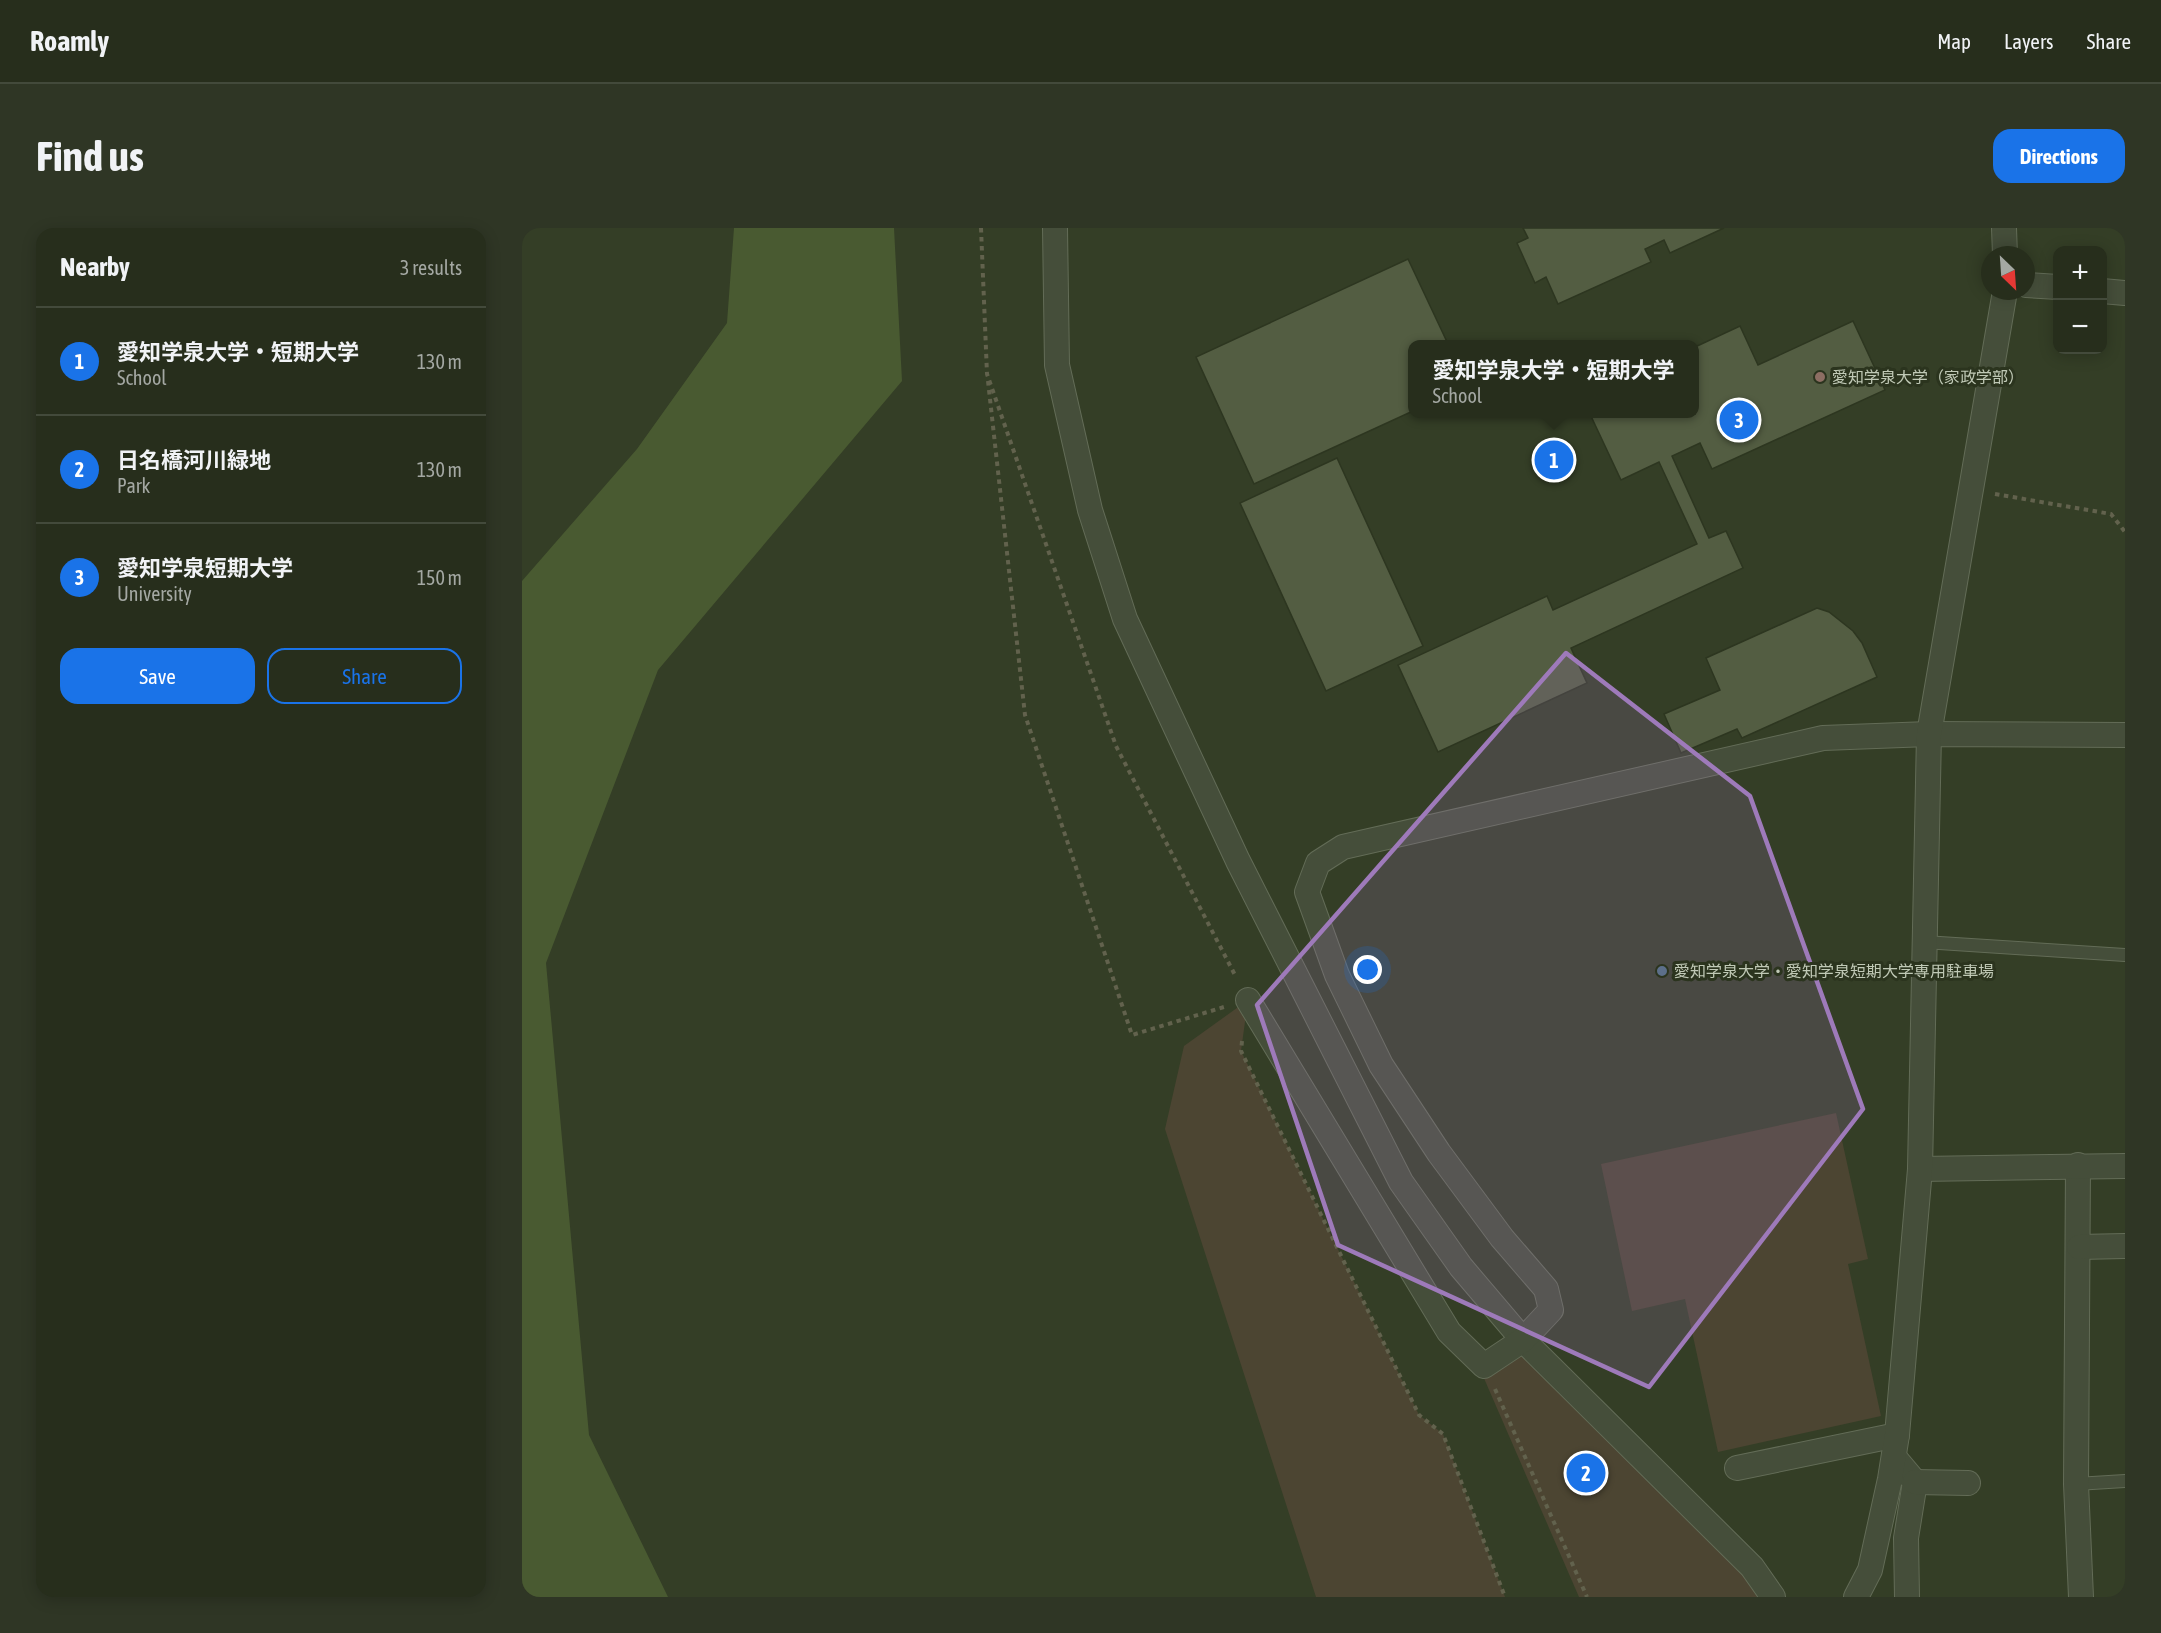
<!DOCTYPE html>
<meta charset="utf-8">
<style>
body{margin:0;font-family:"Asap Condensed","Noto Sans JP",sans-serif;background:#2f3625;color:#f1f3f6}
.controls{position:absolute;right:18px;top:18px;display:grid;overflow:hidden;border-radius:12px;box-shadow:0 3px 15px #0003}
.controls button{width:54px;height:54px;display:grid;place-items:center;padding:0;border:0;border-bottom:2px solid #434a3b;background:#272e1c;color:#f1f3f6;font:30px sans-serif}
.compass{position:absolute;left:1459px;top:18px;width:54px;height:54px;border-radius:50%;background:#272e1c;box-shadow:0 3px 15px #0003;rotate:155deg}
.you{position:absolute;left:846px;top:742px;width:21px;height:21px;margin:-15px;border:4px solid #fff;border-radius:50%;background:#1a73e8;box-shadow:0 0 0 9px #1a73e833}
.badge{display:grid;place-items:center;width:39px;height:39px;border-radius:50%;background:#1a73e8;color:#fff;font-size:20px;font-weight:700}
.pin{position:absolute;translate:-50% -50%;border:3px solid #fff;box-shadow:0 2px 6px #0006}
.popup{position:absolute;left:886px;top:112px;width:291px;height:78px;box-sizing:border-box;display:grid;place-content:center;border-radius:12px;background:#272e1c;filter:drop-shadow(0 2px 4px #0005);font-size:20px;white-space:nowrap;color:#a4a8a3}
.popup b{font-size:22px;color:#f1f3f6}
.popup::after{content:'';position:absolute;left:50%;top:100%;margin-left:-12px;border:12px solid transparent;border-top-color:#272e1c}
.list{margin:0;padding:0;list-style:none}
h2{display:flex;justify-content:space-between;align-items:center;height:78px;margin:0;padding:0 24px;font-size:26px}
h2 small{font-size:20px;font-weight:400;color:#a4a8a3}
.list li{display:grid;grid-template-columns:39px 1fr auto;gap:18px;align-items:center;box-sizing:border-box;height:108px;padding:0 24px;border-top:2px solid #434a3b}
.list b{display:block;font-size:22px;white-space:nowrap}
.list p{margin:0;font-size:20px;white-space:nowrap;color:#a4a8a3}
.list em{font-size:20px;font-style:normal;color:#a4a8a3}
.actions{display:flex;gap:12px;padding:18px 24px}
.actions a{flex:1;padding:14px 0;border:2px solid #1a73e8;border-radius:18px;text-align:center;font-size:21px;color:#1a73e8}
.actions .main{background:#1a73e8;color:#fff}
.map{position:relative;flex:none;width:1603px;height:1369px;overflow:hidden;border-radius:18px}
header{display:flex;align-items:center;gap:36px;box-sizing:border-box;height:84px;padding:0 30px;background:#272e1c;border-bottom:2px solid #434a3b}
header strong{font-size:28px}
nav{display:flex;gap:33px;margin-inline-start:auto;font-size:21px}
.intro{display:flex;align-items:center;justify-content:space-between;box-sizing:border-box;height:144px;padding:0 36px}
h1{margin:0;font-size:42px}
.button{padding:15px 27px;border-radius:18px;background:#1a73e8;color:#fff;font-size:21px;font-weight:700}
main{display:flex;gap:36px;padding:0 36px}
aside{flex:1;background:#272e1c;border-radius:18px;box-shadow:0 3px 15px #0003}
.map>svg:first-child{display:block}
.green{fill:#4c4532}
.water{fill:#495a31}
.building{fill:#535d42;stroke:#2d3620;stroke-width:1.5}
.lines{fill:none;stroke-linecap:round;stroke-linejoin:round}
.service-casing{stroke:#636c57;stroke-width:14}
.minor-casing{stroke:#636c57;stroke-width:26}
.path{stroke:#62624d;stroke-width:4;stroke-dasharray:4.5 4.5;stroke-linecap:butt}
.service{stroke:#454e3a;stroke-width:12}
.minor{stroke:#454e3a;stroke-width:24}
.marked{fill:#9e7aba;fill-opacity:0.2;stroke:#9e7aba;stroke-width:4.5;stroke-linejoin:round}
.education-dot{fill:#8d6e63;stroke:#2b341e;stroke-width:2}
.service-dot{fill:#5c6f8a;stroke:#2b341e;stroke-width:2}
.labels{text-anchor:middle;stroke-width:6;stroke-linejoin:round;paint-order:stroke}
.poi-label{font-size:16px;fill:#c0c9b6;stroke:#2b341e;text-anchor:start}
</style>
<header>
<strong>Roamly</strong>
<nav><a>Map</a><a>Layers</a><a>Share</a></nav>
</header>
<div class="intro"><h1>Find us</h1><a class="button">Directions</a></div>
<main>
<aside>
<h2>Nearby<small>3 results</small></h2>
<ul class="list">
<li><span class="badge">1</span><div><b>愛知学泉大学・短期大学</b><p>School</p></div><em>130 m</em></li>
<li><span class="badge">2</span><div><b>日名橋河川緑地</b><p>Park</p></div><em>130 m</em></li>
<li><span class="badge">3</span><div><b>愛知学泉短期大学</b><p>University</p></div><em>150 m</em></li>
</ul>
<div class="actions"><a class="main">Save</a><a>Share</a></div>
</aside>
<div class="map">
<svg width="1603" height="1369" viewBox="0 0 1603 1369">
<rect width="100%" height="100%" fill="#343e26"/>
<g class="green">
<polygon points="726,772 719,823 897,1187 921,1206 983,1369 794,1369 643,901 662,818"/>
<polygon points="1314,885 1346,1031 1326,1036 1359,1188 1196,1224 1163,1071 1110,1083 1079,936"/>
<polygon points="1001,1125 1225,1343 1243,1369 1057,1369 961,1148"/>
</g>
<polygon class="water" points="212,0 372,0 380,153 136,442 24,735 67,1207 146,1369 0,1369 0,353 115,221 205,95"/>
<g class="building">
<polygon points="1001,0 1202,0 1148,25 1142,12 1123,21 1129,34 1036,76 1024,49 1013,55 995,15 1006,10"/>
<polygon points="886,31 926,116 891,116 891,183 732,256 674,129"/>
<polygon points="1331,93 1363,162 1190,241 1178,215 1150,228 1187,310 1204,303 1221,340 1049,420 1065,455 916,524 876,437 1025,368 1031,382 1175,316 1137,234 1099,252 1068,186 1173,186 1173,119 1218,98 1236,137"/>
<polygon points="815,230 901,418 804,463 718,275"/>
<polygon points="1295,380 1307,384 1331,403 1340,415 1355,449 1220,510 1215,501 1159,525 1142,486 1198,462 1184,430"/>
</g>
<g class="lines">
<defs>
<g id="service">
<polyline points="1402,714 1603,727"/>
<polyline points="1554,1256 1603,1253"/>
</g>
<g id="minor">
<polyline points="533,0 535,137 568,282 603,391 716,633 879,954 939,1039 1001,1112 1230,1339 1251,1369"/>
<polyline points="1482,0 1483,27"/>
<polyline points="1504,57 1536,59"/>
<polyline points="1580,63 1603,65"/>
<polyline points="726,772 927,1104 962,1138 1001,1112 1029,1082 1024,1061 980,1010 917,925 859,837 815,747 785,664 796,635 821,619 1301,510 1407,506 1603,507"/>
<polyline points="1556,937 1554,1256 1559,1369"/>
<polyline points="1398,941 1603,938"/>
<polyline points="1557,1019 1603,1018"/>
<polyline points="1372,1229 1393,1254 1384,1310 1385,1369"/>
<polyline points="1215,1240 1375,1207"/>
<polyline points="1393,1254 1446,1255"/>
<polyline points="1334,1369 1348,1342 1368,1251 1375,1207 1398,941 1407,506 1483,63"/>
</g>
</defs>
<use href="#service" class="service-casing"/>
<use href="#minor" class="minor-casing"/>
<g class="path">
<polyline points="459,0 465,146 594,518 714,749"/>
<polyline points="466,153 503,487 610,807 702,779"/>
<polyline points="1473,266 1589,286 1603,304"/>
<polyline points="720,813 719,823 897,1187 921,1206 983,1369"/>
<polyline points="973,1161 1065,1369"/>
</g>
<use href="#service" class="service"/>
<use href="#minor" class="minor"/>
</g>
<path class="marked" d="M1044,425L1228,568L1341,881L1127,1159L816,1017L735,777Z"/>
<circle class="education-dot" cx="1298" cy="149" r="6"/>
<circle class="service-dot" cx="1140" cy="743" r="6"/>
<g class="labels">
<g class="poi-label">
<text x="1310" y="155">愛知学泉大学（家政学部）</text>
<text x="1152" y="749">愛知学泉大学・愛知学泉短期大学専用駐車場</text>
</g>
</g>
</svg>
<div class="controls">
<button>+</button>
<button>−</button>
</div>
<svg class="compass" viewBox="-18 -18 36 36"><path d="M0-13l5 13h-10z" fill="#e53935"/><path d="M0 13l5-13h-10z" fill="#a4a8a3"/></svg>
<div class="you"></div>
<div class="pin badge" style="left:1032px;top:232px">1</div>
<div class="popup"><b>愛知学泉大学・短期大学</b>School</div>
<div class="pin badge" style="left:1064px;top:1245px">2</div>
<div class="pin badge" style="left:1217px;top:192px">3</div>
</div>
</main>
